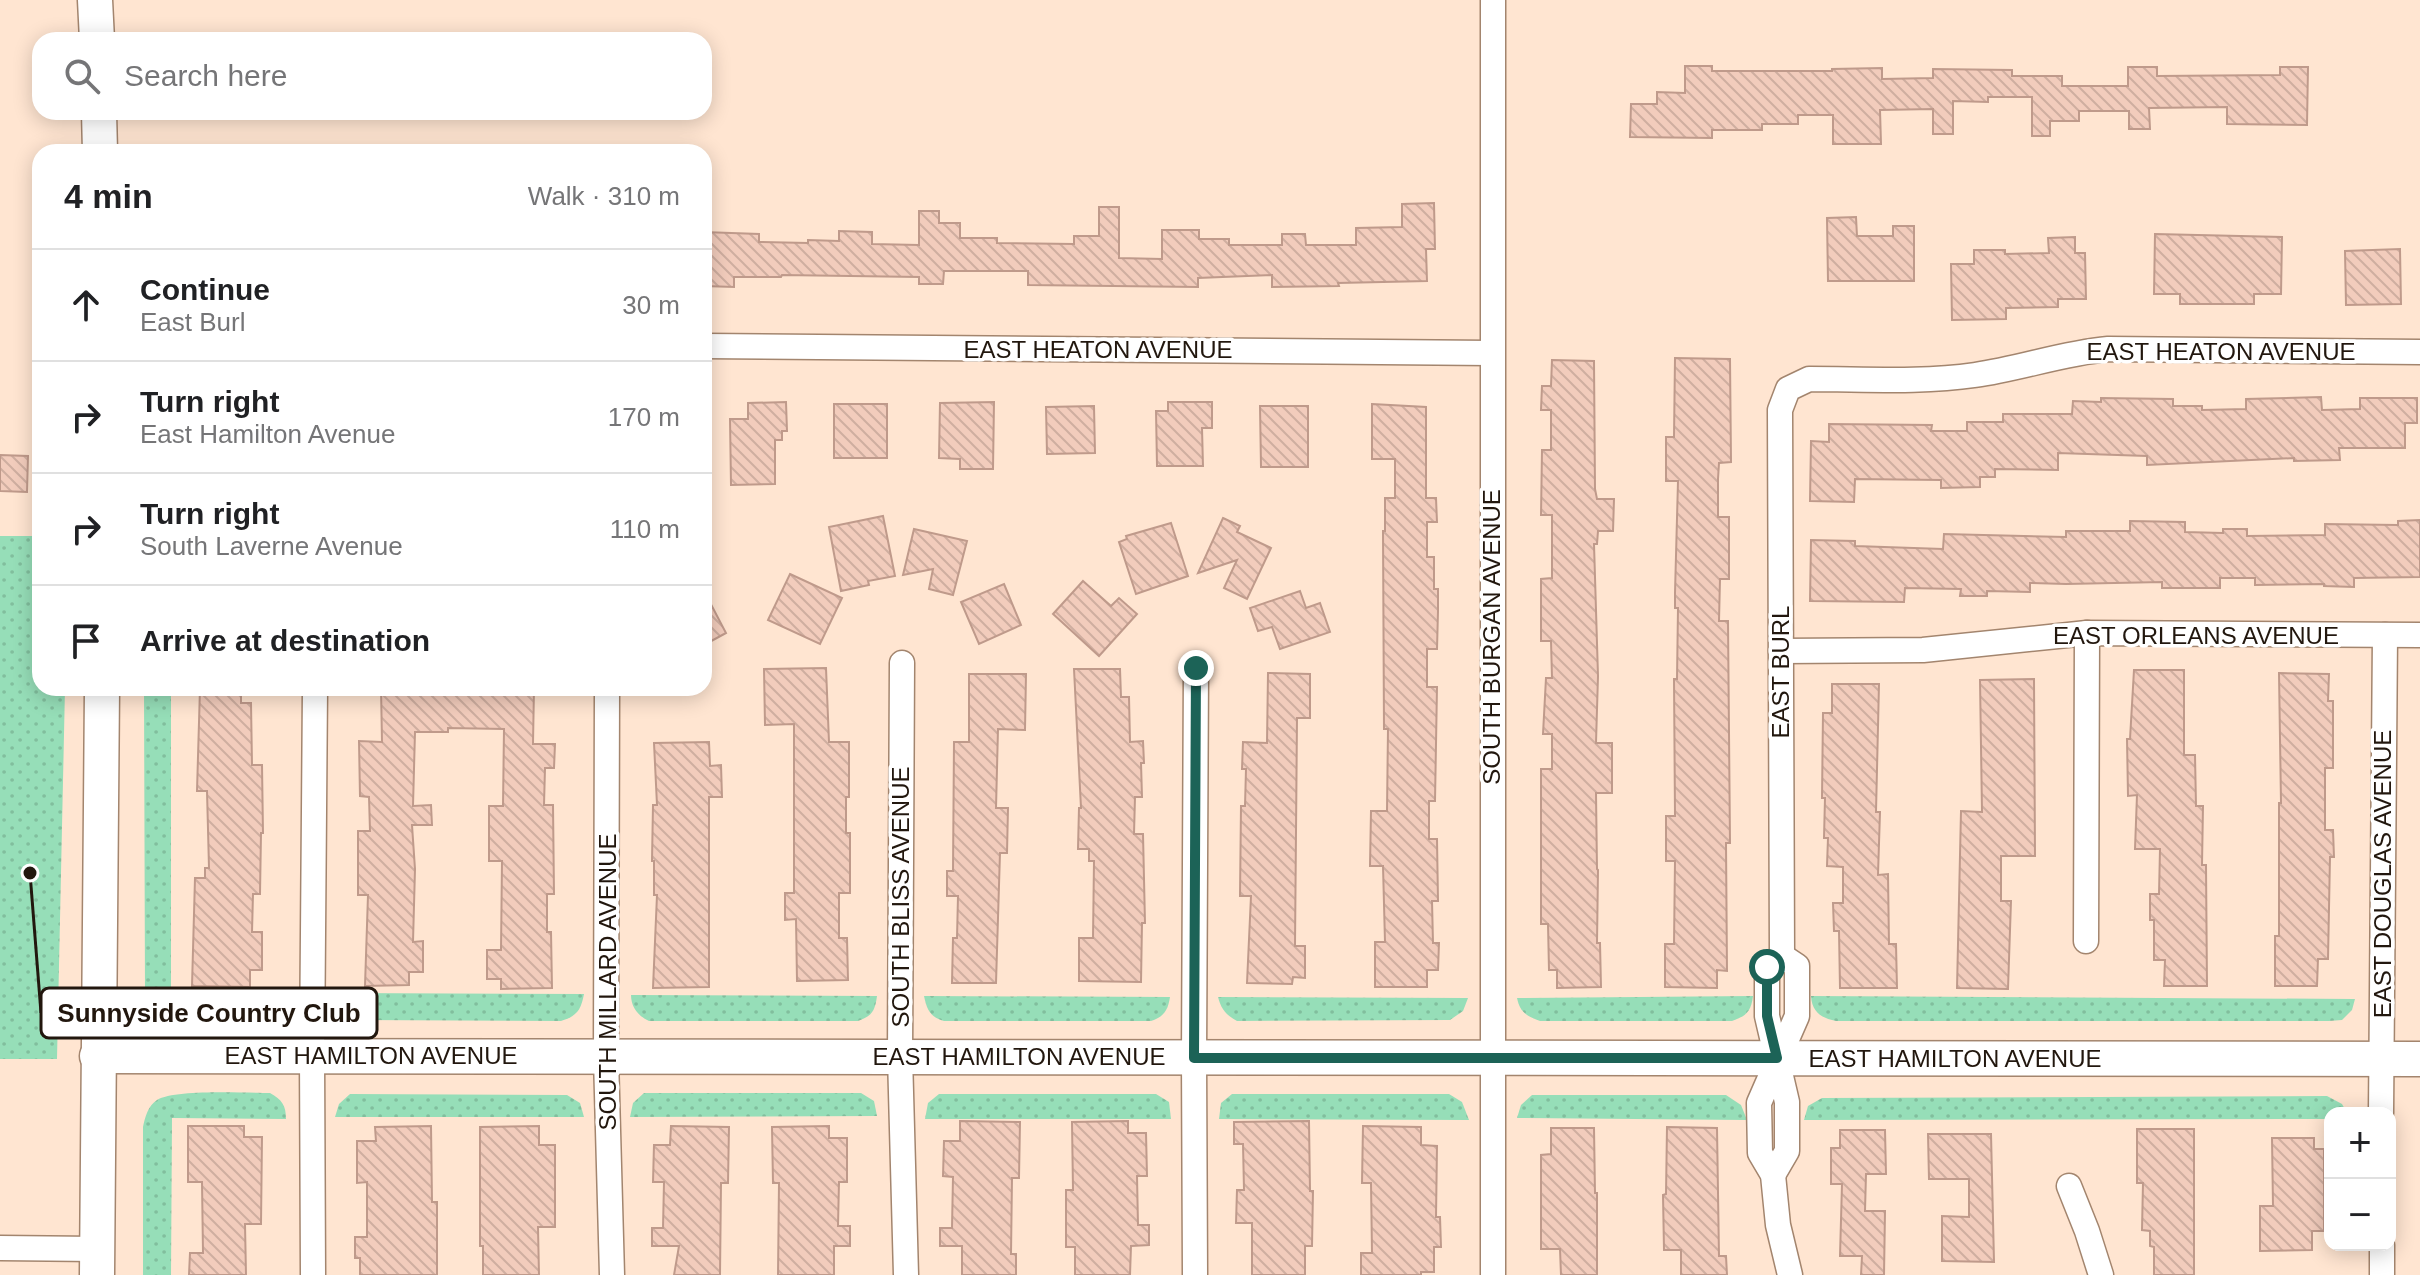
<!DOCTYPE html>
<meta charset="utf-8">
<style>
body{margin:0;font-family:Helvetica,sans-serif;background:#f2f2f2;color:#202124}
.controls{position:absolute;right:24px;bottom:24px;display:grid;overflow:hidden;border-radius:16px;box-shadow:0 4px 20px #0003}
.controls button{width:72px;height:72px;display:grid;place-items:center;padding:0;border:0;border-bottom:2px solid #e0e0e0;background:#fff;color:#202124;font:40px sans-serif}
.stop{position:absolute;width:24px;height:24px;margin:-18px;border:6px solid #1c6357;border-radius:50%;background:#fff}
.stop.end{background:#1c6357;border-color:#fff;box-shadow:0 2px 8px #0008}
.list{margin:0;padding:0;list-style:none}
h2{display:flex;justify-content:space-between;align-items:center;height:104px;margin:0;padding:0 32px;font-size:34px}
h2 small{font-size:26px;font-weight:400;color:#757577}
.list li{display:grid;grid-template-columns:52px 1fr auto;gap:24px;align-items:center;box-sizing:border-box;height:112px;padding:0 32px;border-top:2px solid #e0e0e0}
.list b{display:block;font-size:30px;white-space:nowrap}
.list p{margin:0;font-size:26px;white-space:nowrap;color:#757577}
.list em{font-size:26px;font-style:normal;color:#757577}
.icon{flex:none;width:44px;height:44px;fill:none;stroke:currentColor;stroke-width:2;stroke-linecap:round;stroke-linejoin:round}
.map{position:relative;flex:none;width:2420px;height:1275px;overflow:hidden}
.search{position:absolute;background:#fff;box-shadow:0 4px 20px #0003;left:32px;top:32px;width:680px;height:88px;display:flex;align-items:center;gap:20px;box-sizing:border-box;padding:0 28px;border-radius:24px;color:#757577;font-size:30px}
.panel{position:absolute;background:#fff;box-shadow:0 4px 20px #0003;left:32px;top:144px;width:680px;height:552px;border-radius:24px}
.map>svg:first-child{display:block}
.grass{fill:url(#grass-dots)}
.building{fill:url(#building-back-hatch);stroke:#bf9a8b;stroke-width:2}
.lines{fill:none;stroke-linecap:round;stroke-linejoin:round}
.street-casing{stroke:#a3856e;stroke-width:27}
.secondary-casing{stroke:#a3856e;stroke-width:37}
.street{stroke:#fff;stroke-width:24}
.secondary{stroke:#fff;stroke-width:34}
.route{stroke:#1c6357;stroke-width:10}
.labels{text-anchor:middle;stroke-width:7;stroke-linejoin:round;paint-order:stroke}
.street-label{font-size:24px;fill:#22170e;stroke:#fff}
.leader{fill:none;stroke:#22170e;stroke-width:3}
.callout-dot{fill:#22170e;stroke:#fff;stroke-width:3}
.callout{fill:#fff;stroke:#22170e;stroke-width:3}
.callout-label{font-size:26px;text-anchor:middle;font-weight:bold;fill:#22170e}
</style>
<div class="map">
<svg width="2420" height="1275" viewBox="0 0 2420 1275">
<defs>
<pattern id="grass-dots" width="8" height="8" patternUnits="userSpaceOnUse" patternTransform="scale(2)"><rect width="8" height="8" fill="#96deb8"/><path d="M2 2h.1M6 6h.1" fill="none" stroke="#81be9d" stroke-width="1.8" stroke-linecap="round"/></pattern>
<pattern id="building-back-hatch" width="6" height="6" patternUnits="userSpaceOnUse" patternTransform="scale(2)"><rect width="6" height="6" fill="#f2ccbc"/><path d="M-1 5l2 2M0 0l6 6M5-1l2 2" fill="none" stroke="#cfaea0"/></pattern>
</defs>
<rect width="100%" height="100%" fill="#ffe5d1"/>
<g class="grass">
<polygon points="0,536 40,536 40,688 65,688 57,1059 0,1059"/>
<path d="M144,688H171V987L176,992L289,993C288,1011 283,1016 266,1021C242,1021 168,1027 152,1011C148,1006 147,999 145,993Z"/>
<path d="M338,993L584,994C581,1010 577,1016 561,1021L358,1020L344,1016L339,1008Z"/>
<path d="M631,995L877,996C875,1011 872,1016 858,1021H649C638,1016 631,1007 631,995Z"/>
<path d="M924,996L1170,997C1168,1011 1163,1017 1151,1021H944C930,1017 927,1010 924,996Z"/>
<path d="M1753,996C1751,1012 1746,1016 1732,1021H1540C1526,1016 1520,1012 1517,998Z"/>
<path d="M1811,996L2354,999H2355L2352,1010L2342,1020L2329,1021H1836C1821,1018 1812,1012 1811,996Z"/>
<path d="M1218,997L1468,998L1463,1011L1450,1020L1237,1021C1226,1015 1221,1009 1218,997Z"/>
<path d="M270,1093C282,1100 286,1105 286,1119L172,1118L171,1275H143V1127C145,1117 148,1106 157,1100C175,1089 246,1093 270,1093Z"/>
<polygon points="644,1093 861,1093 874,1101 877,1116 630,1117 633,1103"/>
<polygon points="350,1094 567,1095 580,1103 584,1117 335,1117 339,1104"/>
<polygon points="939,1094 1156,1094 1169,1102 1171,1119 925,1119 928,1103"/>
<polygon points="1232,1094 1449,1094 1462,1102 1469,1120 1219,1119 1221,1103"/>
<polygon points="1532,1095 1726,1095 1741,1105 1747,1120 1517,1118 1521,1105"/>
<polygon points="2327,1096 2342,1104 2347,1113 2330,1113 2330,1119 1804,1120 1808,1106 1822,1098"/>
</g>
<g class="building">
<polygon points="1685,66 1712,66 1712,71 1832,71 1832,69 1882,68 1882,79 1933,78 1933,69 2012,70 2012,76 2062,76 2062,86 2128,86 2128,67 2157,67 2157,76 2280,75 2280,67 2308,67 2307,125 2227,124 2227,107 2149,108 2150,129 2129,129 2129,111 2079,111 2079,121 2050,121 2050,136 2032,136 2032,97 1988,97 1988,102 1953,101 1953,134 1933,134 1933,109 1880,110 1881,144 1833,144 1833,115 1798,115 1798,124 1762,124 1762,130 1712,130 1712,138 1630,137 1631,104 1657,104 1657,92 1685,93"/>
<polygon points="1434,203 1435,249 1426,249 1427,281 1338,283 1339,286 1272,287 1272,275 1198,278 1198,287 1028,285 1028,271 944,271 943,284 919,284 919,277 782,275 781,277 734,277 734,287 704,286 704,232 759,234 759,242 808,243 808,240 839,241 839,231 872,232 872,244 919,245 919,211 939,211 939,223 960,223 960,238 997,238 997,243 1074,244 1074,236 1099,236 1099,207 1119,207 1119,258 1162,259 1162,230 1199,230 1199,239 1229,239 1229,245 1282,245 1282,234 1305,234 1306,245 1356,245 1356,228 1402,227 1402,204"/>
<polygon points="1856,217 1857,236 1893,236 1893,226 1914,226 1914,281 1828,281 1827,218"/>
<polygon points="2155,234 2282,237 2281,294 2254,294 2254,304 2180,304 2180,294 2154,294"/>
<polygon points="2075,237 2075,253 2085,253 2086,299 2058,299 2058,307 2006,308 2006,319 1952,320 1951,264 1974,264 1974,250 2005,250 2005,254 2049,253 2048,238"/>
<polygon points="2400,249 2401,304 2346,305 2345,251"/>
<polygon points="1675,358 1730,359 1731,462 1719,463 1718,479 1718,517 1729,517 1729,579 1720,579 1719,621 1728,621 1730,843 1726,843 1727,971 1717,970 1717,988 1665,987 1665,944 1674,944 1675,861 1666,861 1666,816 1675,816 1674,679 1677,679 1678,608 1675,608 1675,593 1678,481 1666,481 1666,437 1674,437"/>
<polygon points="1552,360 1594,361 1595,489 1597,499 1614,499 1613,531 1598,531 1597,544 1594,544 1598,676 1596,743 1612,743 1612,793 1596,793 1597,869 1598,870 1597,943 1600,943 1601,987 1557,988 1557,970 1549,970 1548,924 1541,924 1541,769 1552,769 1552,734 1543,734 1546,678 1552,678 1551,641 1541,641 1541,579 1552,578 1552,515 1541,515 1542,450 1551,450 1551,410 1541,410 1542,386 1551,386"/>
<polygon points="2321,397 2322,410 2360,409 2360,398 2417,398 2417,423 2405,423 2405,448 2339,448 2340,460 2294,461 2294,458 2147,465 2147,456 2058,453 2058,470 1995,469 1995,477 1980,477 1980,487 1941,488 1941,480 1855,479 1854,502 1810,501 1811,441 1829,442 1829,424 1932,425 1931,431 1967,431 1967,422 2003,422 2003,414 2072,414 2073,401 2101,402 2101,398 2173,399 2173,406 2202,406 2202,410 2246,409 2246,399"/>
<polygon points="786,402 787,431 782,431 782,440 775,440 775,484 731,485 730,419 748,419 748,403"/>
<polygon points="994,402 993,469 960,469 960,459 939,458 940,403"/>
<polygon points="1168,402 1212,402 1212,428 1202,428 1203,466 1157,466 1156,411 1168,411"/>
<rect x="834" y="404" width="53" height="54"/>
<polygon points="1372,404 1426,407 1426,498 1436,498 1437,522 1427,522 1427,557 1434,557 1434,589 1438,589 1438,611 1437,649 1427,649 1427,687 1437,687 1435,801 1429,801 1429,839 1437,839 1438,901 1432,901 1433,943 1439,943 1438,970 1427,970 1427,987 1375,987 1375,942 1385,942 1383,866 1370,866 1371,811 1387,811 1388,729 1384,729 1383,531 1385,531 1385,498 1395,498 1395,459 1372,459"/>
<polygon points="1094,406 1095,453 1047,454 1046,407"/>
<polygon points="1260,406 1308,406 1308,467 1261,467"/>
<polygon points="0,455 28,456 27,492 0,491"/>
<polygon points="883,516 895,576 868,581 869,585 841,591 829,527"/>
<polygon points="1223,518 1240,526 1237,532 1271,548 1247,599 1224,588 1237,560 1198,573"/>
<polygon points="2420,520 2420,577 2354,578 2354,587 2324,586 2324,584 2255,585 2255,578 2220,578 2220,588 2162,588 2162,582 2066,584 2030,583 2030,592 1987,591 1987,596 1960,596 1961,589 1905,588 1904,602 1810,601 1811,540 1855,541 1855,546 1943,549 1944,534 2066,537 2066,531 2130,531 2130,521 2185,522 2185,532 2223,533 2223,529 2247,529 2247,536 2325,535 2325,524 2398,525 2398,521"/>
<polygon points="1171,523 1188,576 1136,594 1119,542 1127,539 1126,536"/>
<polygon points="914,529 967,541 953,595 929,589 933,569 903,575"/>
<polygon points="790,574 842,598 820,644 768,620"/>
<polygon points="1083,581 1111,606 1119,598 1137,614 1099,656 1053,614"/>
<polygon points="1004,584 1021,625 979,644 961,602"/>
<polygon points="704,591 726,633 704,645"/>
<polygon points="1300,591 1306,608 1320,603 1330,632 1280,649 1272,627 1258,631 1250,608"/>
<polygon points="826,668 829,742 849,742 849,797 846,797 846,833 850,833 850,893 839,893 839,938 847,938 848,980 797,981 796,919 785,920 785,893 794,893 794,724 765,725 764,669"/>
<polygon points="1074,669 1120,669 1121,697 1129,697 1130,742 1143,741 1144,763 1141,763 1142,797 1135,797 1134,834 1143,834 1145,923 1142,923 1141,982 1079,981 1079,938 1093,938 1094,861 1089,861 1089,849 1078,849 1079,808 1081,808"/>
<polygon points="2134,670 2184,670 2184,755 2195,755 2196,806 2203,806 2202,865 2206,865 2207,986 2164,986 2165,960 2154,960 2154,920 2150,920 2150,894 2159,894 2160,849 2135,849 2137,795 2128,796 2127,739 2130,739"/>
<polygon points="1268,673 1310,674 1310,718 1297,718 1295,946 1305,946 1305,978 1293,977 1292,984 1247,983 1251,896 1240,896 1241,806 1245,806 1246,769 1242,769 1243,742 1267,743"/>
<polygon points="2279,673 2329,674 2328,701 2333,701 2333,768 2325,768 2325,830 2333,830 2334,857 2330,857 2328,959 2318,959 2317,986 2275,986 2275,936 2279,936 2279,803 2281,803"/>
<polygon points="969,674 1026,674 1025,730 998,729 996,808 1008,808 1007,853 1000,853 996,983 952,983 953,938 957,938 958,896 947,896 947,871 953,871 954,742 969,742"/>
<polygon points="2034,679 2035,856 2001,856 2001,901 2011,901 2008,989 1957,988 1961,811 1982,812 1980,680"/>
<polygon points="1832,684 1879,684 1876,812 1880,812 1878,875 1888,874 1889,944 1896,944 1897,988 1840,988 1839,931 1834,931 1833,903 1843,903 1843,867 1827,866 1828,838 1824,838 1825,798 1822,798 1823,713 1832,713"/>
<polygon points="200,688 241,688 241,703 251,703 252,765 262,765 263,833 261,833 260,894 253,894 252,932 262,932 262,970 250,970 250,987 192,986 195,878 205,878 205,868 209,868 207,791 197,791"/>
<polygon points="381,688 437,688 437,692 479,692 479,688 534,688 533,744 555,744 554,768 545,768 544,805 553,805 554,894 547,894 547,932 551,932 552,988 501,989 501,979 487,979 487,950 501,950 502,861 489,861 489,806 503,806 504,729 448,728 448,732 415,732 413,806 431,805 432,825 412,825 415,869 413,942 423,941 423,972 409,972 409,985 365,986 368,895 358,895 358,831 370,831 369,797 360,796 359,741 382,742"/>
<polygon points="709,742 710,766 721,765 722,797 709,797 709,987 653,988 657,895 654,895 654,861 652,861 653,805 657,805 654,743"/>
<polygon points="960,1121 1020,1122 1019,1178 1012,1178 1011,1254 1016,1254 1016,1275 962,1275 962,1246 940,1246 940,1228 952,1228 953,1177 943,1176 944,1141 960,1141"/>
<polygon points="1128,1121 1128,1133 1146,1133 1147,1176 1137,1176 1138,1225 1149,1225 1149,1245 1131,1246 1130,1275 1075,1275 1075,1247 1066,1247 1066,1190 1073,1190 1072,1122"/>
<polygon points="1309,1121 1310,1191 1313,1191 1312,1246 1305,1246 1305,1275 1252,1275 1252,1223 1236,1223 1237,1190 1244,1190 1243,1144 1234,1144 1234,1122"/>
<polygon points="188,1126 244,1126 244,1137 262,1137 261,1224 245,1224 246,1275 189,1275 190,1253 203,1253 202,1182 188,1182"/>
<polygon points="431,1126 432,1202 437,1202 437,1275 360,1275 360,1258 355,1258 355,1237 367,1237 367,1182 357,1183 357,1141 376,1141 375,1127"/>
<polygon points="539,1126 539,1145 555,1145 555,1227 538,1227 539,1275 483,1275 483,1246 480,1246 480,1127"/>
<polygon points="671,1126 729,1127 728,1183 721,1183 720,1275 674,1275 679,1246 652,1246 652,1228 663,1228 664,1182 653,1182 654,1145 670,1145"/>
<polygon points="829,1126 829,1138 847,1138 847,1182 839,1182 838,1226 850,1226 850,1246 834,1246 834,1275 778,1275 779,1183 773,1183 772,1127"/>
<polygon points="1363,1126 1421,1127 1421,1145 1437,1146 1436,1217 1440,1217 1441,1247 1434,1247 1434,1272 1421,1272 1421,1275 1361,1275 1361,1253 1372,1253 1371,1183 1362,1183"/>
<polygon points="1667,1127 1717,1128 1719,1256 1726,1256 1727,1275 1681,1275 1681,1250 1664,1250 1663,1195 1666,1194"/>
<polygon points="1551,1128 1594,1128 1595,1193 1597,1193 1597,1275 1561,1275 1560,1249 1541,1249 1541,1155 1551,1154"/>
<polygon points="2137,1129 2194,1129 2194,1275 2154,1275 2154,1247 2150,1246 2150,1231 2142,1230 2143,1183 2137,1183"/>
<polygon points="1840,1130 1885,1130 1886,1174 1866,1174 1865,1211 1885,1211 1884,1275 1861,1275 1862,1256 1840,1256 1842,1184 1831,1184 1831,1148 1840,1148"/>
<polygon points="1928,1134 1991,1134 1994,1262 1942,1261 1942,1216 1969,1217 1969,1179 1929,1179"/>
<polygon points="2272,1138 2314,1138 2314,1149 2324,1149 2324,1231 2312,1231 2312,1250 2260,1251 2260,1206 2273,1206"/>
</g>
<g class="lines">
<defs>
<g id="street">
<polyline points="1493,0 1493,1275"/>
<polyline points="704,346 1491,353"/>
<polyline points="1781,651 1923,650 2087,633 2420,635"/>
<polyline points="902,663 900,1056 906,1275"/>
<polyline points="607,688 606,1058 612,1275"/>
<polyline points="2086,941 2087,633"/>
<path d="M1782,956L1780,410L1788,389L1809,379C1864,379 1921,383 1975,375C2020,369 2062,353 2108,349L2420,352"/>
<polyline points="1782,956 1797,966 1797,1016 1759,1103 1760,1153 1773,1175 1778,1225 1790,1275"/>
<polyline points="2381,1113 2385,635"/>
<polyline points="1773,1175 1787,1151 1787,1102 1767,1016 1767,967 1782,956"/>
<polyline points="2069,1186 2087,1231 2101,1275"/>
<polyline points="2382,1245 2382,1275"/>
<polyline points="0,1248 97,1249"/>
<polyline points="313,1275 312,1056 315,688"/>
<polyline points="1195,1275 1194,1058 1196,668"/>
</g>
<g id="secondary">
<polyline points="95,0 97,40"/>
<polyline points="99,112 100,152"/>
<polyline points="97,1056 2420,1059"/>
<polyline points="97,1275 102,688"/>
</g>
</defs>
<use href="#street" class="street-casing"/>
<use href="#secondary" class="secondary-casing"/>
<use href="#street" class="street"/>
<use href="#secondary" class="secondary"/>
</g>
<g class="lines">
<polyline class="route" points="1196,668 1194,1058 1777,1058 1767,1016 1767,967"/>
</g>
<g class="labels">
<g class="street-label">
<text x="1098" y="358">EAST HEATON AVENUE</text>
<text x="2221" y="360">EAST HEATON AVENUE</text>
<text x="2196" y="644">EAST ORLEANS AVENUE</text>
<text transform="translate(1492 637) rotate(-90)" y="8">SOUTH BURGAN AVENUE</text>
<text transform="translate(1781 672) rotate(-90)" y="8">EAST BURL</text>
<text transform="translate(2383 874) rotate(-90)" y="8">EAST DOUGLAS AVENUE</text>
<text transform="translate(901 897) rotate(-90)" y="8">SOUTH BLISS AVENUE</text>
<text transform="translate(608 982) rotate(-90)" y="8">SOUTH MILLARD AVENUE</text>
<text x="371" y="1064">EAST HAMILTON AVENUE</text>
<text x="1019" y="1065">EAST HAMILTON AVENUE</text>
<text x="1955" y="1067">EAST HAMILTON AVENUE</text>
</g>
</g>
<path class="leader" d="M30 873L41 1013"/>
<circle class="callout-dot" cx="30" cy="873" r="8"/>
<rect class="callout" x="41" y="988" width="336" height="50" rx="8"/>
<g class="callout-label">
<text x="209" y="1022">Sunnyside Country Club</text>
</g>
</svg>
<div class="controls">
<button>+</button>
<button>−</button>
</div>
<div class="stop" style="left:1767px;top:967px"></div>
<div class="stop end" style="left:1196px;top:668px"></div>
<div class="search"><svg class="icon" aria-label="search" viewBox="0 0 24 24"><circle cx="10" cy="10" r="6"/><path d="M15 15l6 6"/></svg>Search here</div>
<section class="panel">
<h2>4 min<small>Walk · 310 m</small></h2>
<ul class="list">
<li><svg class="icon" aria-label="ahead" viewBox="0 0 24 24"><path d="M12 20V5M6 11l6-6 6 6"/></svg><div><b>Continue</b><p>East Burl</p></div><em>30 m</em></li>
<li><svg class="icon" aria-label="right" viewBox="0 0 24 24"><path d="M7 20v-9h11M14 6l5 5-5 5"/></svg><div><b>Turn right</b><p>East Hamilton Avenue</p></div><em>170 m</em></li>
<li><svg class="icon" aria-label="right" viewBox="0 0 24 24"><path d="M7 20v-9h11M14 6l5 5-5 5"/></svg><div><b>Turn right</b><p>South Laverne Avenue</p></div><em>110 m</em></li>
<li><svg class="icon" aria-label="arrive" viewBox="0 0 24 24"><path d="M6 21V4h12l-3 4 3 4H6"/></svg><div><b>Arrive at destination</b></div></li>
</ul>
</section>
</div>
